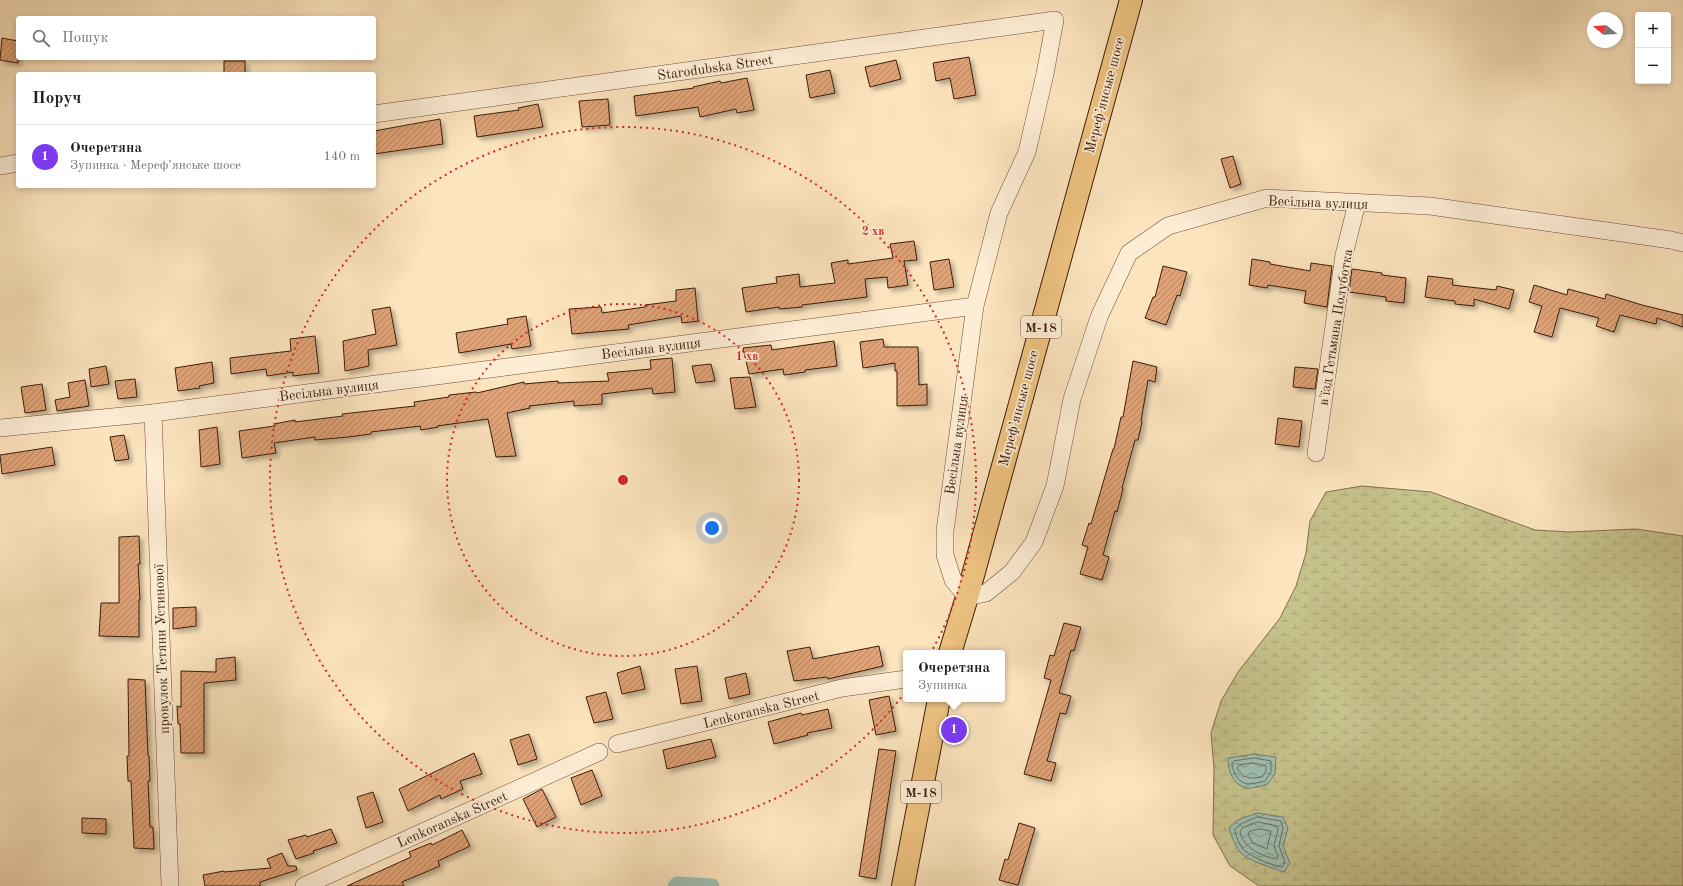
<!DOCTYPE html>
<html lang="uk">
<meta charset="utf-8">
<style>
body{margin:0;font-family:"Old Standard TT",serif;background:#f6f6f6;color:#222}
.controls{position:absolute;right:12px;top:12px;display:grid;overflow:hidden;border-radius:4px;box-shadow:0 2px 6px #0003}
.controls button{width:36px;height:36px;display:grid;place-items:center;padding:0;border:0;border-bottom:1px solid #e0e0e0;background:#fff;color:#222;font:20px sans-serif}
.compass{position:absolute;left:1587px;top:12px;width:36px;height:36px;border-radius:50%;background:#fff;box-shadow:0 2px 6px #0003;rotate:288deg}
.you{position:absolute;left:712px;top:528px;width:14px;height:14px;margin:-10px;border:3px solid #fff;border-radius:50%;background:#1a73e8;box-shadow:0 0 0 6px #1a73e833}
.badge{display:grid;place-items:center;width:26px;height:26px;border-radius:50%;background:#7c3aed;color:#fff;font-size:13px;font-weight:700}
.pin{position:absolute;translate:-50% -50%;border:2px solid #fff;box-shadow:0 1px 4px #0006}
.popup{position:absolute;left:903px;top:650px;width:102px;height:52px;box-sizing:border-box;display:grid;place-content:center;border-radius:4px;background:#fff;filter:drop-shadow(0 1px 3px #0005);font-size:13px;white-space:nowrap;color:#767676}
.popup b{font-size:15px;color:#222}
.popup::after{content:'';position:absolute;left:50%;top:100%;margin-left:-8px;border:8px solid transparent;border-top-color:#fff}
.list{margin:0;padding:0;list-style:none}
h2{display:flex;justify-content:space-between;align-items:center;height:52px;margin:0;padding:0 16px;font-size:17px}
h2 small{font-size:13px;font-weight:400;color:#767676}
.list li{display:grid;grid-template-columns:26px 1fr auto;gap:12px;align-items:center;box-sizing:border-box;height:64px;padding:0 16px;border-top:1px solid #e0e0e0}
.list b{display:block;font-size:15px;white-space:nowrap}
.list p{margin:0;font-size:13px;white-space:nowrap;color:#767676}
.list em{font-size:13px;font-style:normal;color:#767676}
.icon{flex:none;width:22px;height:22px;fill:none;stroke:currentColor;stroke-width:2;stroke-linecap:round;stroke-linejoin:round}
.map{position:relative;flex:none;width:1683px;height:886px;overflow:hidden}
.search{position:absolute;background:#fff;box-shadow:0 2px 6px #0003;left:16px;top:16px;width:360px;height:44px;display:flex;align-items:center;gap:10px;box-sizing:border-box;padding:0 14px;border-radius:4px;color:#767676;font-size:15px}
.panel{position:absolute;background:#fff;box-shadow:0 2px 6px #0003;left:16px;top:72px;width:360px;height:116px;border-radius:4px}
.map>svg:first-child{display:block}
.wetland{fill:url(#wetland-marsh);stroke:#81704c}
.water{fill:url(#water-waves);stroke:#777e6f}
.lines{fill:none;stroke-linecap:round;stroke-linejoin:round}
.shore{stroke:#6e6e5e;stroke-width:1}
.canal{stroke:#9fbfb1;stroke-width:15}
.building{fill:url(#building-hatch);stroke:#3c1d0c;filter:url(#shadow)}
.minor-casing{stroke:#6c4f38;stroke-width:18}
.highway-casing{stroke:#3c1d0c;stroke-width:24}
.minor{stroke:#fdedd5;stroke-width:17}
.highway{stroke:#eec27f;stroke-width:22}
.ring{fill:none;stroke:#d62828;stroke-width:2;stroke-dasharray:2 4}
.labels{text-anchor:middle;stroke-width:3.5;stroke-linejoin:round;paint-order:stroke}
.shield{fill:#fdedd5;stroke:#765b48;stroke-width:1}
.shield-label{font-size:13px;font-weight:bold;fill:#3c1d0c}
.street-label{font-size:14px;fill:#3c1d0c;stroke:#fdedd5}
.centre{fill:#d62828;stroke:#fdedd5;stroke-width:2}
.ring-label{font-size:12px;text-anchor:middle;font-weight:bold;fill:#d62828;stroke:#fdedd5;stroke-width:3.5;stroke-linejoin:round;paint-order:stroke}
</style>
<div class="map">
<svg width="1683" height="886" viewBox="0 0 1683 886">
<defs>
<pattern id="wetland-marsh" width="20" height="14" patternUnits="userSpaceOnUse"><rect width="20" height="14" fill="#c6c28c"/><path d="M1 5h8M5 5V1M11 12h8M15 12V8" fill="none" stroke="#aba678"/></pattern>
<pattern id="water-waves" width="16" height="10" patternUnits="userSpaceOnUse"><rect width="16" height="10" fill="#9fbfb1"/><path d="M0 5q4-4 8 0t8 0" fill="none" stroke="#839b8e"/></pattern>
<pattern id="building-hatch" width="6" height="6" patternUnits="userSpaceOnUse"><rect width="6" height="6" fill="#dea378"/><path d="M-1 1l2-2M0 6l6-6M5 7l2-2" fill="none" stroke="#b58461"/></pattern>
<filter id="shadow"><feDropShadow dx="3.5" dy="3.5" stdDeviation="2" flood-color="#0004"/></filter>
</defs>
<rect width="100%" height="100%" fill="#fce4be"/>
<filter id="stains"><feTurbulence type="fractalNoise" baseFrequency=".005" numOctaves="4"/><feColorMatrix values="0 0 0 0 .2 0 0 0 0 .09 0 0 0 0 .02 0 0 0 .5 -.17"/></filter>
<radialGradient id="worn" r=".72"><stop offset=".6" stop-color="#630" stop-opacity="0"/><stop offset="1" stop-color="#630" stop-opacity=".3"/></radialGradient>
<polygon class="wetland" points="1362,486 1431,492 1535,530 1569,532 1636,529 1683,536 1683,886 1259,886 1230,866 1213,835 1214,768 1211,733 1221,701 1238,672 1280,618 1296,586 1306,553 1310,521 1326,492"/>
<g class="water">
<path d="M1254,754L1276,757L1275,774L1267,785C1261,786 1251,789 1246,788C1232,784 1228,770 1228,758Z"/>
<path d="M1257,813L1283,817L1288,828L1283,846L1290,863L1284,872C1273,868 1248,861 1241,853C1236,849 1231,834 1229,828L1238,820Z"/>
</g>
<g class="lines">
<g class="shore">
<path d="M1254,758L1271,761V772L1265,781C1260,782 1254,784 1248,784C1238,783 1232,771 1232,763L1234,761Z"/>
<path d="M1254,763L1266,766V771L1262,777C1250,779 1244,779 1237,768L1239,765Z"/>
<path d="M1257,817L1281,821L1283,828L1279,846L1285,862L1282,867C1271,865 1254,858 1245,851C1241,848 1234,833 1235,829L1241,824Z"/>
<path d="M1258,822L1277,826L1278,829L1274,846L1278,857L1277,859C1262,857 1242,847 1240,831L1243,828Z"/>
<polygon points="1259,829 1271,831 1267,849 1252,842 1248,834 1249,832"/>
</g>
<polyline class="canal" points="675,886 677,884 712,886"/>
</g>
<g class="building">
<polygon points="2,38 18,41 18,63 0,60"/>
<polygon points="969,57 976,95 954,99 950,78 936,81 933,63"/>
<polygon points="896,60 901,79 870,87 865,67"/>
<rect x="224" y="61" width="21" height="13"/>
<polygon points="830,70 835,93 810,98 806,75"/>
<polygon points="747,78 754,110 737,113 736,109 700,117 698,107 636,116 634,96 694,88 693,87 720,81 721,83"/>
<polygon points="608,99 610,125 582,127 579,101"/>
<polygon points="538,104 543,127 477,137 474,116 519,110 518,108"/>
<polygon points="440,119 443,144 374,154 374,131"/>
<polygon points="1233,156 1241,184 1230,188 1221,159"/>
<polygon points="914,241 917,260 904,261 908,285 888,288 887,277 865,279 867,297 802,305 802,307 779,309 779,307 746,312 742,288 777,283 776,277 799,274 800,287 835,283 831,263 848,260 848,264 893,258 890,244"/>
<polygon points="949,259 954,287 934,290 930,262"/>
<polygon points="1252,259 1270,262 1270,264 1310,271 1311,263 1332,266 1327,307 1304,303 1306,291 1268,285 1267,288 1249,285"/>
<polygon points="1163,266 1187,272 1180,296 1177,295 1166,325 1145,318 1153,297 1155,297"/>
<polygon points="1352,269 1382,273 1382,275 1406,278 1404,303 1386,301 1386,297 1349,292"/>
<polygon points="1428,276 1453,279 1452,285 1496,290 1497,286 1514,290 1509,309 1474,299 1474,306 1455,304 1455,301 1425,297"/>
<polygon points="1534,285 1567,295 1568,289 1605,299 1606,294 1642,305 1683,315 1683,327 1657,318 1656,324 1620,315 1614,332 1596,326 1599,318 1560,308 1552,337 1534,332 1542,306 1529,302"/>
<polygon points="695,288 698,321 682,323 681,316 628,325 629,329 572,334 569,309 601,307 602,313 645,307 645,305 676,301 676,290"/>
<polygon points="390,307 397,345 368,350 369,366 345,371 343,341 376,334 372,310"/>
<polygon points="526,316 531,346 512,349 511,344 459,353 456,333 508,324 507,319"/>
<polygon points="315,336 319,373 293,376 293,372 267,376 266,369 231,374 230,358 291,351 290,339"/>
<polygon points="883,339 884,347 918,347 919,385 927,384 927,405 897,406 897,371 895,371 895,363 863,368 860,342"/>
<polygon points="834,341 837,366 805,370 805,372 784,375 783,369 749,374 743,348 771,345 772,350"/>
<polygon points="672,358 675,392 653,394 652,388 602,394 602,404 574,406 574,401 529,406 530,408 507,413 516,456 496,457 488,419 437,426 438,427 421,430 420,426 371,432 371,434 348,437 315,440 315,437 274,443 276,453 242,458 239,431 275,426 274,424 295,420 295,422 343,416 342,414 415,406 414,402 449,397 449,395 476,392 477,393 524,382 524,384 558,381 558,383 609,381 607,373 651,369 650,360"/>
<polygon points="1133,361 1157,367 1155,382 1148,380 1141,421 1142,422 1138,440 1135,440 1122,488 1123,489 1117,512 1115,511 1103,555 1109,557 1102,580 1080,574 1088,547 1082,545 1089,523 1091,524 1113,449 1114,449 1121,417 1123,417"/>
<polygon points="212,362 214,383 199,386 200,388 178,391 175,368"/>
<polygon points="711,364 715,381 696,383 692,366"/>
<polygon points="106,366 109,384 91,387 89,369"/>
<polygon points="1295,367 1318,369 1315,389 1293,387"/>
<polygon points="750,377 756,407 735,409 730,378"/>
<polygon points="135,379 137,397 118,399 115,381"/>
<polygon points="85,380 89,406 57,411 55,400 70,397 68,383"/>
<polygon points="42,384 46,410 25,413 21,387"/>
<polygon points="1278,418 1302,421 1299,447 1275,444"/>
<polygon points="217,427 220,464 201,467 199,430"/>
<polygon points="124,435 129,459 115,461 110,437"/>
<polygon points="52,447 55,465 2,474 0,455"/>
<polygon points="139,536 140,564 138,564 140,600 139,600 139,637 99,636 101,603 119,603 119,537"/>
<polygon points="196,607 196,626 173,629 173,608"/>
<polygon points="1064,623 1081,627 1074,651 1071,650 1059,693 1071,696 1066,714 1060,713 1047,761 1056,763 1051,781 1024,774 1051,680 1044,678 1050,655 1054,656"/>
<polygon points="879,646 883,666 828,679 827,677 794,681 787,651 810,647 813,659"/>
<polygon points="235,657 236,680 204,683 204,753 181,753 180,724 178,724 177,706 181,707 181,671 216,672 216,659"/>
<polygon points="640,666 645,689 622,694 617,673"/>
<polygon points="697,666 702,701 681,704 675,669"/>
<polygon points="746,673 750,694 729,699 725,678"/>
<polygon points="128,679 145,680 148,756 149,756 150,781 148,781 150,827 153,827 154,849 134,848 131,781 128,781 127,756 129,756"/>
<polygon points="606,692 613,719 594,723 586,697"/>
<polygon points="889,696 896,731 876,735 869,700"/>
<polygon points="828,709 832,728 807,733 808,735 774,744 768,722 801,713 802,715"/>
<polygon points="529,734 537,759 518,765 510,740"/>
<polygon points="711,739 716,757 667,769 663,750"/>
<polygon points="879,749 896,751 876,879 859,876"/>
<polygon points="474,753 482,774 460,781 463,789 441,799 440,795 408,811 399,789"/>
<polygon points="592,770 602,796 581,805 571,778"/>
<polygon points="542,789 556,817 537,827 523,799"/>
<polygon points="373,792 383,822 366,828 357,797"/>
<polygon points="82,818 106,819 106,834 82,833"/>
<polygon points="1019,823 1035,828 1018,885 999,880 1005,859 1008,860"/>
<polygon points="331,829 337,843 313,851 314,853 296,859 288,840 306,835 307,837"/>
<polygon points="462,830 470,846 438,861 440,866 402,882 404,886 347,886 411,857 409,852 431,843 432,845"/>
<polygon points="282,853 288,866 296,866 297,870 260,882 260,886 205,886 203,875 224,871 224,872 271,868 267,859"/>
</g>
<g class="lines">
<defs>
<g id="minor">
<polyline points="374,114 1055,20 1045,74 1027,152 999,213 975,306 945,531 945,555 953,580 967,597 986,593 1012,572 1034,542 1055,486 1072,399 1099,317 1129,253 1168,226 1267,198 1430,206 1671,240 1683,243"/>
<polyline points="0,166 18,163"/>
<polyline points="153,413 170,886"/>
<polyline points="0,428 153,413 975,306"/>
<polyline points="1316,453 1344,255 1357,203"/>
<polyline points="617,744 842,688 906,679"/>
<polyline points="304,886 599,752"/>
</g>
<g id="highway">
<polyline points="950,653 967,597 1131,0"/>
<polyline points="903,886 939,699"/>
</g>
</defs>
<use href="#minor" class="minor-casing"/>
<use href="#highway" class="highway-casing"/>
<use href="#minor" class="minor"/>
<use href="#highway" class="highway"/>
</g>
<g class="ring">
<circle cx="623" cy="480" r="176"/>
<circle cx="623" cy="480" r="353"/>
</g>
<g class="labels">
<g class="shield">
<rect x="1021" y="316" width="40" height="22" rx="3"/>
<rect x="901" y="781" width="40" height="22" rx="3"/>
</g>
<g class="shield-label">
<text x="1041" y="332">М-18</text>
<text x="921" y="797">М-18</text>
</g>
<g class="street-label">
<text transform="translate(715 67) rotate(-8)" y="5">Starodubska Street</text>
<text transform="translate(1104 95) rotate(-75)" y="5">Мереф’янське шосе</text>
<text transform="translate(1318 202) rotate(2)" y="5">Весільна вулиця</text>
<text transform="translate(1335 327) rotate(-81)" y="5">в'їзд Гетьмана Полуботка</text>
<text transform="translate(651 348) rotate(-7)" y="5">Весільна вулиця</text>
<text transform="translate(329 390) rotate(-7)" y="5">Весільна вулиця</text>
<text transform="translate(1018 408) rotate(-75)" y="5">Мереф’янське шосе</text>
<text transform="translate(956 445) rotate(-82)" y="5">Весільна вулиця</text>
<text transform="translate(161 649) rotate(-92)" y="5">провулок Тетяни Устинової</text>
<text transform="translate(761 709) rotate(-14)" y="5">Lenkoranska Street</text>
<text transform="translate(452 819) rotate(-24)" y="5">Lenkoranska Street</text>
</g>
</g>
<circle cx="623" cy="480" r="6" class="centre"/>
<g class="ring-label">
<text x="873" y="235">2 хв</text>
<text x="747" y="360">1 хв</text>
</g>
<rect width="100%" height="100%" filter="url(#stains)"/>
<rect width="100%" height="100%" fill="url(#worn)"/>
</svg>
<div class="controls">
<button>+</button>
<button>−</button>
</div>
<svg class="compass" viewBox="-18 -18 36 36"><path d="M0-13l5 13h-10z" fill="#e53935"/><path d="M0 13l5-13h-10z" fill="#767676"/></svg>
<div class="you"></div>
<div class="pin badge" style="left:954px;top:730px">1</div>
<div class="popup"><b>Очеретяна</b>Зупинка</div>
<div class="search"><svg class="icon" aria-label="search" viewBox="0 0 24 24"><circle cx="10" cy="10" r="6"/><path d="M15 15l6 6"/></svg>Пошук</div>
<section class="panel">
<h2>Поруч<small></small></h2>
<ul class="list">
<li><span class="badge">1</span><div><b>Очеретяна</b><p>Зупинка · Мереф’янське шосе</p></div><em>140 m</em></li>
</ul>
</section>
</div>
